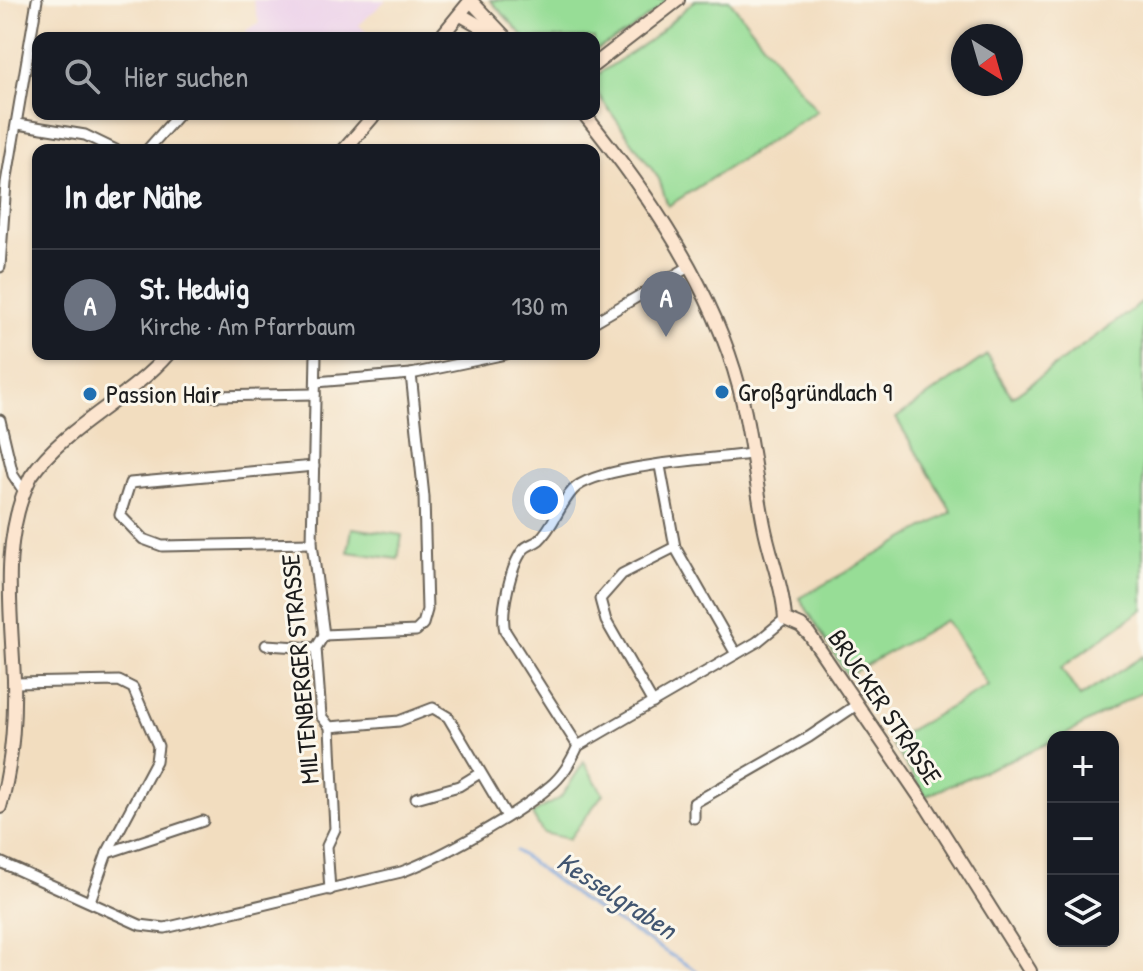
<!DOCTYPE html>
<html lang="de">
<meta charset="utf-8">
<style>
body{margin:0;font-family:"Patrick Hand",sans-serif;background:#242831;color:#f1f3f6}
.controls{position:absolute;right:24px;bottom:24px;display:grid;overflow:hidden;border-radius:16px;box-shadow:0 2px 6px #0004}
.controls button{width:72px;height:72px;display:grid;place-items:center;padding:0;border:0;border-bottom:2px solid #363941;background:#171b24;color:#f1f3f6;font:40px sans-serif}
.compass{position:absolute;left:951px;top:24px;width:72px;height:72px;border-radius:50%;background:#171b24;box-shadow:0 2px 6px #0004;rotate:143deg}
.you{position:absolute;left:544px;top:500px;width:28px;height:28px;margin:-20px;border:6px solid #fff;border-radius:50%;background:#1a73e8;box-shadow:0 0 0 12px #1a73e833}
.badge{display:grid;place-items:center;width:52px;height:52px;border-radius:50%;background:#ea580c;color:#fff;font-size:26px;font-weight:700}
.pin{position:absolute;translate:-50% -66px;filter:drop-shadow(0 2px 4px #0008)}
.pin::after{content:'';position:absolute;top:42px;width:28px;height:24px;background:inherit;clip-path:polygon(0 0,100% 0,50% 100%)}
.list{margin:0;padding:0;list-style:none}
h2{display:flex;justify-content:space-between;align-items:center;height:104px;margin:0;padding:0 32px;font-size:34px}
h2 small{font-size:26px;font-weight:400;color:#9ea1a6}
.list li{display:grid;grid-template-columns:52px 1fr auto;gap:24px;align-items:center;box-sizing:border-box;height:112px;padding:0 32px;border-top:2px solid #363941}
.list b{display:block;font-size:30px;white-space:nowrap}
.list p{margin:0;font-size:26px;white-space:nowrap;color:#9ea1a6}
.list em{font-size:26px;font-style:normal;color:#9ea1a6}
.icon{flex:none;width:44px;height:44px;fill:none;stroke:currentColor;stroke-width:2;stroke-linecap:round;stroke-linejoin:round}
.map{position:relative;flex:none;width:1143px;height:971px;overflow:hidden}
.search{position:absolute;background:#171b24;box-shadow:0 2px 6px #0004;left:32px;top:32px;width:568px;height:88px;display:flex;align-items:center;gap:20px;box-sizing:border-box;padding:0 28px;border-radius:16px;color:#9ea1a6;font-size:30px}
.panel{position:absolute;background:#171b24;box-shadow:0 2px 6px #0004;left:32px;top:144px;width:568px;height:216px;border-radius:16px}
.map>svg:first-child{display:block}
.built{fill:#ecd1ea}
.green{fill:#97dd96;stroke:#5a7c59;stroke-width:2}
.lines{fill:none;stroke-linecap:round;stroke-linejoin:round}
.stream{stroke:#709dd8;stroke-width:3}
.street-casing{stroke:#676055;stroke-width:13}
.secondary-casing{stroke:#676055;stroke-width:16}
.street{stroke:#fff;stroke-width:9}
.secondary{stroke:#fce5cf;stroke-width:12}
.poi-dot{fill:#1f6fb2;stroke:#fbf7ec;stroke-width:3}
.labels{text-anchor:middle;stroke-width:6;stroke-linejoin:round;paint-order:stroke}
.poi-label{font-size:26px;fill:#1c1c1c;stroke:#fbf7ec;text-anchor:start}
.street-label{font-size:26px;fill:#1c1c1c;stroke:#fbf7ec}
.water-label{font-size:28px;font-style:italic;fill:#425671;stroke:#fbf7ec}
</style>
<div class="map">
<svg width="1143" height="971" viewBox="0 0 1143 971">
<rect width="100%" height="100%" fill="#fbf7ec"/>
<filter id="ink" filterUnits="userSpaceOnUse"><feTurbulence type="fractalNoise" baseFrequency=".0125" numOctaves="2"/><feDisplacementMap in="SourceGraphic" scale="16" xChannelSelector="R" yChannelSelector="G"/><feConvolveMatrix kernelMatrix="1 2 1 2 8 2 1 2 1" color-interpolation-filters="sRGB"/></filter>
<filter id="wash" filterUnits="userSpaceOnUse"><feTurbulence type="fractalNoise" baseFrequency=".006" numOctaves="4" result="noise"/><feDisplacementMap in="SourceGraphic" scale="32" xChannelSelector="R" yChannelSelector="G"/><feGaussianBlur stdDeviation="1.8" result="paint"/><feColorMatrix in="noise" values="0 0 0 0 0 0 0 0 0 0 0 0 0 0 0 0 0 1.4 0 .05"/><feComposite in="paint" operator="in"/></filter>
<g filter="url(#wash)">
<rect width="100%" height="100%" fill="#f2ddbf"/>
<polygon class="built" points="253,0 386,0 359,25 372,38 300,38 297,33 287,38 250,38 246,30 259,23"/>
<g class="green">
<polygon points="490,0 669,0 627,33 594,51 594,38 525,38"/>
<polygon points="695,0 729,0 817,111 668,206 659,179 594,89 594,77 653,38"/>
<polygon points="1143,302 1143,609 1061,668 1080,697 1143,656 1143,691 1061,737 1053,737 1053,741 926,796 890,741 988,686 946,620 847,676 800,598 952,512 896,418 987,355 1012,397"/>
<polygon points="352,528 402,535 398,559 348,552"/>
<polygon points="584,762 603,794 569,839 543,833 532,814 561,797"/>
</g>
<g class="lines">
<polyline class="stream" points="516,851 582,900 697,971"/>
</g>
</g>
<g filter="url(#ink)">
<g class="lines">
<defs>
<g id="street">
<polyline points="18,124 85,135 116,150"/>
<polyline points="147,150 179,114"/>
<polyline points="0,267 6,183 37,0"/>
<polyline points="594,322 687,268"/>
<polyline points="316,354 312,543 324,635 316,648 321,716 330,727 335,829 327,846 330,890"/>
<polyline points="316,382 411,374 506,354"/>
<polyline points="212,396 315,394"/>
<polyline points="0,420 13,475 23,490"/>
<polyline points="660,466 675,547 736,654"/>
<polyline points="312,543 162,546 143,539 120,515 130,483 314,466"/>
<polyline points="324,635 416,631 423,624 427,610 424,497 411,374"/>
<polyline points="266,645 316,648"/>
<polyline points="14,683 119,681 133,688 158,746 156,761 107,853 90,901"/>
<polyline points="653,703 606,621 600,599 622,574 675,547"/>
<polyline points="330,727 399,721 433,708 448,717 506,815"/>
<path d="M578,746L505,631C500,613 511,565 523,550C527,545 534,544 539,540C553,527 560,504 573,490C596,465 714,459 751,454"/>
<polyline points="416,798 459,786 480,773"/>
<polyline points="694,818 694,803 809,737 855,706"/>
<polyline points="107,853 203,821"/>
<path d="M0,862L140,925L165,928L401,872C440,858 518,814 549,787C563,776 571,761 578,746L757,642L785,619"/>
</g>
<g id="secondary">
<polyline points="470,0 506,38"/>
<polyline points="461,15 501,38"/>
<polyline points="440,38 471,0"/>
<polyline points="594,65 678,0"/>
<path d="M584,114C648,193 713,288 739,387C751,432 755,479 764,525C770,557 783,586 785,619L801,626L809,634L928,809L1030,971"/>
<polyline points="344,150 375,114"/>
<path d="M0,807C12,766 15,722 14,679C11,610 0,539 31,476C65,426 128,400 168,354"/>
</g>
</defs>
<use href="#street" class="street-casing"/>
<use href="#secondary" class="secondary-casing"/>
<use href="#street" class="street"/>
<use href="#secondary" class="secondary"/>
</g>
</g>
<g class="poi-dot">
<circle cx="722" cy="392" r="8"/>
<circle cx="90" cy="394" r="8"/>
</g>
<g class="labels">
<g class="poi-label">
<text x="738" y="401">Großgründlach 9</text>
<text x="106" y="403">Passion Hair</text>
</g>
<g class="street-label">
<text transform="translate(300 669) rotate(-95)" y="9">MILTENBERGER STRASSE</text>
<text transform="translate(885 707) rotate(56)" y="9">BRUCKER STRASSE</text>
</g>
<g class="water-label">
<text transform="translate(617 895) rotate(33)" y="10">Kesselgraben</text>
</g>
</g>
</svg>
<div class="controls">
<button>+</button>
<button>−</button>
<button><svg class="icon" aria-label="layers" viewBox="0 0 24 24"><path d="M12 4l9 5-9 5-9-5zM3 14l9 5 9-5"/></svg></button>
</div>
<svg class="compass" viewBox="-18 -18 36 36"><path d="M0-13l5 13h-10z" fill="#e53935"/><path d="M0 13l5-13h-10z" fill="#9ea1a6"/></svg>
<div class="you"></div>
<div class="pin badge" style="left:666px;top:337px;background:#6b7280">A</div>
<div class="search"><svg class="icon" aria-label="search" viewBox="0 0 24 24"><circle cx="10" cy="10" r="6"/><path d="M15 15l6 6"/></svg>Hier suchen</div>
<section class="panel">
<h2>In der Nähe<small></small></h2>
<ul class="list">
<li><span class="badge" style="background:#6b7280">A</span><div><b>St. Hedwig</b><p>Kirche · Am Pfarrbaum</p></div><em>130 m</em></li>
</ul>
</section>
</div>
